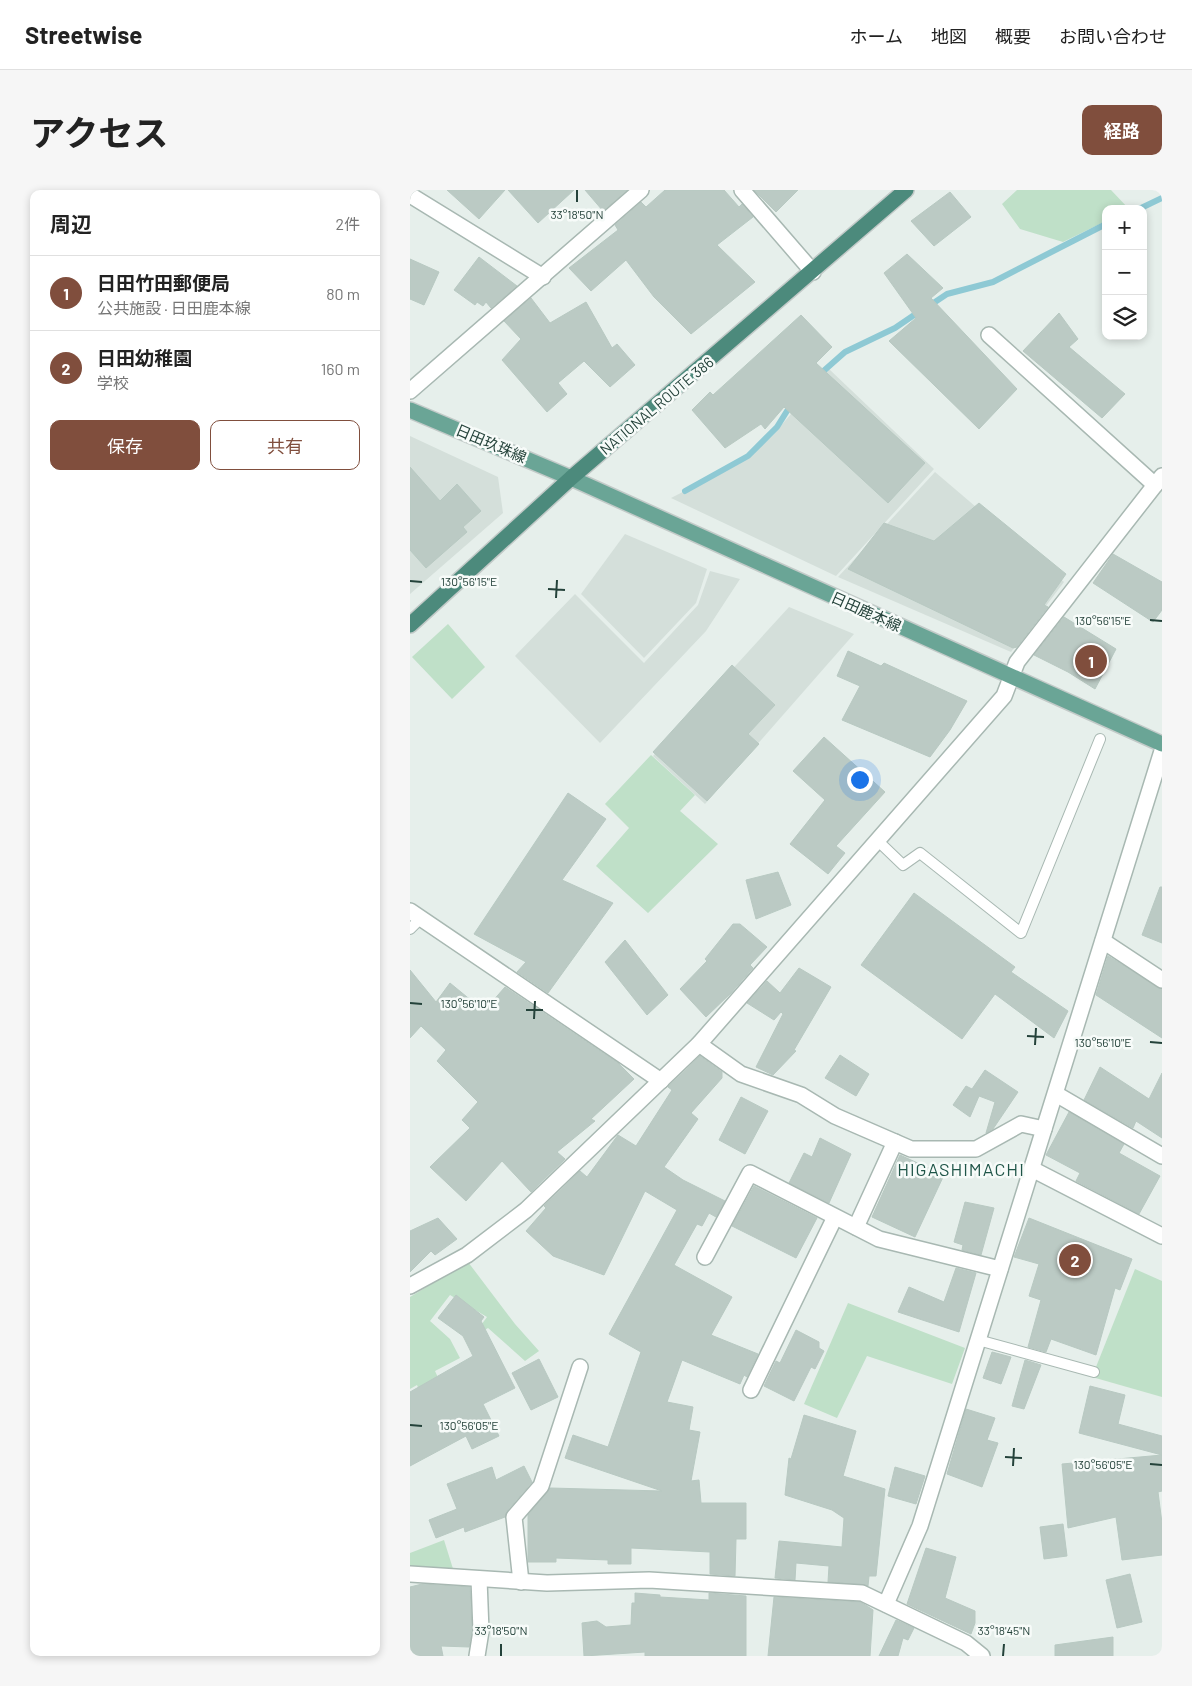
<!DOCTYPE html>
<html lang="ja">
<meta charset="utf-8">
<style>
body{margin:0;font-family:Barlow,"Noto Sans JP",sans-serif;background:#f6f6f6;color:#222}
.controls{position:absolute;right:15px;top:15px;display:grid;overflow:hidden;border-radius:10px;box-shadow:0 2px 8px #0003}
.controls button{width:45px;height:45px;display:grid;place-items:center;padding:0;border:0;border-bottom:1px solid #e0e0e0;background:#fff;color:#222;font:25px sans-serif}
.you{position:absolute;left:449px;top:589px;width:18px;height:18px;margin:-12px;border:4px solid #fff;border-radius:50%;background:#1a73e8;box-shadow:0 0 0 8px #1a73e833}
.badge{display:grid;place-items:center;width:32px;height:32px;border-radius:50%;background:#804e3d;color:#fff;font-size:16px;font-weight:700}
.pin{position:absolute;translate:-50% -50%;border:2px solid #fff;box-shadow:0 1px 5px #0006}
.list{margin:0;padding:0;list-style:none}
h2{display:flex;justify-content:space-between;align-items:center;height:65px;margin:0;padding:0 20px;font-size:21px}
h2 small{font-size:16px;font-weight:400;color:#767676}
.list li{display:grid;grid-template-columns:32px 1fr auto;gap:15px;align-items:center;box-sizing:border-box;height:75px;padding:0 20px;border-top:1px solid #e0e0e0}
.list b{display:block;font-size:19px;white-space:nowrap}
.list p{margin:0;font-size:16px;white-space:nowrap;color:#767676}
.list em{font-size:16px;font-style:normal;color:#767676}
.actions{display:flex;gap:10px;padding:15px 20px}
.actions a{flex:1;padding:11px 0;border:1px solid #804e3d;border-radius:10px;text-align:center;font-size:18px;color:#804e3d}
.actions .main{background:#804e3d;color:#fff}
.icon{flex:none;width:28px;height:28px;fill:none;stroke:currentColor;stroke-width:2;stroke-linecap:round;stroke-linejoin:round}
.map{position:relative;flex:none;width:752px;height:1466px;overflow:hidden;border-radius:10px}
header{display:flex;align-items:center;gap:30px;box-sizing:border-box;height:70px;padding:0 25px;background:#fff;border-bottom:1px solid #e0e0e0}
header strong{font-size:24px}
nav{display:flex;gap:28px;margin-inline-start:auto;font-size:18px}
.intro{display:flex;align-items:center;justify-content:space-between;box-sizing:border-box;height:120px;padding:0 30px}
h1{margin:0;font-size:35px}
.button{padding:12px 22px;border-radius:10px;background:#804e3d;color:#fff;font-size:18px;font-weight:700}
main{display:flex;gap:30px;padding:0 30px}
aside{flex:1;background:#fff;border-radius:10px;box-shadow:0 2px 8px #0003}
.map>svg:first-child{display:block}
.built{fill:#d4dfda}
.green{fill:#bfe0c8}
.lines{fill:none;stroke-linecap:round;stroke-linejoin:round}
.stream{stroke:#8ec9d4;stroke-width:6}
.building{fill:#bbcac4;stroke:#b8c9c2}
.service-casing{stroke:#a8b8b2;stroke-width:12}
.minor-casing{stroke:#a8b8b2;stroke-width:18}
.tertiary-casing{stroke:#a8b8b2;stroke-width:18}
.primary-casing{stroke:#c2cac8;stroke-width:18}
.trunk-casing{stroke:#c2cac8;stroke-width:18}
.service{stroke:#fff;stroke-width:10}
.minor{stroke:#fff;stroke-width:15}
.tertiary{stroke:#fff;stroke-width:15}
.primary{stroke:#6aa596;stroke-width:15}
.trunk{stroke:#4c8a7c;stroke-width:15}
.ticks{fill:none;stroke:#24423a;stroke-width:2}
.labels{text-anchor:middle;stroke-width:5;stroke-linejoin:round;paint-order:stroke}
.street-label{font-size:15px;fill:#24423a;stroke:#f7fbf9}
.quarter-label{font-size:18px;letter-spacing:1px;fill:#1f5548;stroke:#f7fbf9}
.ticks-label{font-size:12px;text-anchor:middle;fill:#24423a;stroke:#f7fbf9;stroke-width:5;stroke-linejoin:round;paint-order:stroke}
</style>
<header>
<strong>Streetwise</strong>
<nav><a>ホーム</a><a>地図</a><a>概要</a><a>お問い合わせ</a></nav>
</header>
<div class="intro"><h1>アクセス</h1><a class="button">経路</a></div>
<main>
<aside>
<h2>周辺<small>2件</small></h2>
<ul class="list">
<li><span class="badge">1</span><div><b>日田竹田郵便局</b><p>公共施設 · 日田鹿本線</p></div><em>80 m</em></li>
<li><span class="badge">2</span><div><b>日田幼稚園</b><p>学校</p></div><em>160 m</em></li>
</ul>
<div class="actions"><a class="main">保存</a><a>共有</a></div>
</aside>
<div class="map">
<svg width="752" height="1466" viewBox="0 0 752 1466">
<rect width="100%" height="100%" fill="#e6efeb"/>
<g class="built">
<polygon points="419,179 524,279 426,386 261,308 337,269 364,244"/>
<polygon points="0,246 88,287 93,323 0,404"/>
<polygon points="525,282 654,392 601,462 428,387"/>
<polygon points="215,344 297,379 286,413 234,468 171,404"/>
<polygon points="300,381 330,389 296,441 190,553 105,466 165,404 234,473 288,415"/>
<polygon points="379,417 444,444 295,614 243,566"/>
</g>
<g class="green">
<polygon points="607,0 701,0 719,19 696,19 696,31 653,52 610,39 592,14"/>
<polygon points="38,434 75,477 42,509 2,467"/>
<polygon points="241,565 285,605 270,621 308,654 238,723 186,676 219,638 195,614"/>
<polygon points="58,1072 105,1134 129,1161 115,1171 78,1138 68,1144 66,1142 77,1127 40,1105 20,1131 40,1149 50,1168 25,1181 36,1205 15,1216 7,1195 0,1199 0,1107"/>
<polygon points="725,1079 752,1091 752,1207 682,1187"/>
<polygon points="438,1113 555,1158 542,1194 457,1166 427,1228 394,1214"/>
<polygon points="34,1350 44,1382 0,1377 0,1363"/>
</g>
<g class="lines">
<g class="stream">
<polyline points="729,19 752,8"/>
<polyline points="519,116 537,104 583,92 696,34"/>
<polyline points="409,185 435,162 485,138 510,121"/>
<polyline points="275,301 338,266 367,237 382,213"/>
</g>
</g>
<g class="building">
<polygon points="37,0 95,0 69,29"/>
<polygon points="98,0 164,0 128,33"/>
<polygon points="175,0 217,0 193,21"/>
<polygon points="255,0 314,0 329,17 332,14 343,27 307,55 345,92 281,144 244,107 216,70 181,101 159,78 208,40 205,35 231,12 236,17"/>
<polygon points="344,0 388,0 366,22"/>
<polygon points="540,2 561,27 524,56 501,31"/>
<polygon points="497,64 533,98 521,108 607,199 569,239 479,151 506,128 474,83"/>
<polygon points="69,67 107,96 81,118 76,112 73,116 67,112 65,115 44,100"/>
<polygon points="0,69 29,82 14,115 0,109"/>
<polygon points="121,108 140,133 176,112 202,158 207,154 225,175 200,197 174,171 148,193 157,204 137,222 92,170 111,149 94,131"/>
<polygon points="649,123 668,149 659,157 715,204 692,228 613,161"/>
<polygon points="391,125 422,157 406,173 515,273 478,313 374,217 355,239 351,234 315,258 282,220 300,202 303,205"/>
<polygon points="0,277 30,311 47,294 71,321 53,337 57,342 16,378 0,360"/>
<polygon points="569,313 656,384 634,415 638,417 607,457 603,458 438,379 474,333 524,351"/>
<polygon points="703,364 752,392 752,420 743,432 683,393"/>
<polygon points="654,427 706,459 685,499 658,482 624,465"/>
<polygon points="438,461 471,476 474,473 557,511 540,540 520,567 432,530 450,496 427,486"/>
<polygon points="322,475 365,515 338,544 349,554 297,611 243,562"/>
<polygon points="414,547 475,602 426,656 435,663 418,684 380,654 415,610 383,581"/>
<polygon points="158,603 196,629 152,690 203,713 138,803 107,782 116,772 64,744"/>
<polygon points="368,682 381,715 346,729 336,690"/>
<polygon points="750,697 752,697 752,753 732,745"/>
<polygon points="504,703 605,777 601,782 658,821 644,848 585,804 552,849 451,775"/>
<polygon points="323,734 330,734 357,757 340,775 343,778 321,803 296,827 270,799 297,771 295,769"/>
<polygon points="215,750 258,805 237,825 195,772"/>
<polygon points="698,766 752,799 752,848 686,805"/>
<polygon points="389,778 421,797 384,860 386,861 363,885 346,877 373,824 371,822 364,830 337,813 357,791 370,803"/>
<polygon points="0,780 26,812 40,793 74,821 95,797 208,873 224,889 181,929 185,931 147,962 155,969 121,1002 92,971 56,1011 20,977 60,938 52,930 68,912 27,871 36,860 11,836 0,848"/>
<polygon points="430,865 459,884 446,906 415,888"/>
<polygon points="290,866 312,882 312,888 281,923 288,929 254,977 273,990 315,1011 306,1027 299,1023 292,1036 287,1034 264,1075 322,1107 301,1145 348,1164 337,1187 334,1185 330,1194 272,1170 257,1212 283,1217 279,1240 290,1242 281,1291 289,1290 291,1313 336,1313 336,1349 326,1349 325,1386 300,1384 300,1362 221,1358 221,1374 198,1374 198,1370 146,1368 146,1372 118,1372 118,1325 140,1298 252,1301 155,1268 163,1245 198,1257 231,1162 199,1144 267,1020 235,1001 194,1085 143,1066 116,1041 136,1018 134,1016 170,981 177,987 208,945 226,956 262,900 258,897"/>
<polygon points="690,877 739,909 752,883 752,948 726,931 723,938 674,910"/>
<polygon points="575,880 608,902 583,939 576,943 585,912 569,906 560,927 543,915 556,896 562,899"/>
<polygon points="331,907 358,921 335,964 309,950"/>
<polygon points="659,922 714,954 709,963 750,986 729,1024 666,991 670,983 636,965"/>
<polygon points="410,948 441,964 419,1013 379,993 394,963 402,967"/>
<polygon points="490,965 534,985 505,1047 462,1027"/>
<polygon points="344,996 407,1028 386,1068 322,1036"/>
<polygon points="555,1012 584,1018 571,1065 552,1060 553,1055 544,1052"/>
<polygon points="28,1028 47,1049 25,1065 21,1061 0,1082 0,1041"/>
<polygon points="619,1028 722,1069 710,1100 705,1098 686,1165 641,1149 636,1162 618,1157 631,1110 619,1106 629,1074 604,1067"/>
<polygon points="546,1078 566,1083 549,1142 488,1122 499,1097 534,1112"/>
<polygon points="46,1105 74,1127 71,1131 105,1198 73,1214 89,1246 62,1259 56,1246 0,1276 0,1202 63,1166 53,1146 28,1128"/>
<polygon points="386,1140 409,1152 409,1158 414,1161 405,1179 401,1177 384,1211 354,1196 366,1171 370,1173"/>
<polygon points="582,1162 601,1167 591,1194 573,1188"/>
<polygon points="129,1169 148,1207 121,1220 102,1183"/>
<polygon points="615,1170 631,1175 614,1219 602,1216"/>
<polygon points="680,1196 715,1205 708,1234 752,1246 752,1301 748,1302 752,1333 752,1365 712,1370 706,1327 658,1338 652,1274 752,1265 669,1243"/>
<polygon points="556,1219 585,1228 577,1250 588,1253 572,1297 537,1284"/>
<polygon points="394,1225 446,1241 433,1286 475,1299 466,1386 459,1386 458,1396 418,1392 419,1376 386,1373 385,1390 365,1388 369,1351 432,1357 434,1328 422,1320 375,1305 379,1268 381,1269"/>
<polygon points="114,1276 122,1292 97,1321 95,1327 55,1342 54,1337 26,1348 19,1330 47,1319 37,1294 82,1277 86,1290"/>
<polygon points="485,1277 515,1286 506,1314 478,1306"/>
<polygon points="653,1334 657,1366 634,1369 630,1337"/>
<polygon points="516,1358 546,1367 535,1408 565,1421 565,1433 561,1444 497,1414"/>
<polygon points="720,1384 732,1432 707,1438 696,1390"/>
<polygon points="12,1394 60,1397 62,1440 59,1457 31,1456 33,1466 0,1466 0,1397"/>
<polygon points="225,1403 250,1405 250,1407 299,1410 299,1403 336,1406 336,1466 235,1466 235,1462 174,1466 172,1433 187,1431 196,1437 221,1435 222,1413 225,1413"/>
<polygon points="364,1407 450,1412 457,1416 463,1420 460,1466 358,1466"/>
<polygon points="486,1430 504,1438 498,1450 493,1448 488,1466 469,1466"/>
<polygon points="703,1447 703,1466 645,1466 645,1455"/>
</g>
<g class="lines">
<defs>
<g id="service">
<polyline points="467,650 493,675 510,663 611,743 690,549"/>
<polyline points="0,739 11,728"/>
<polyline points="568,1150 684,1182"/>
</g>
<g id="minor">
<polyline points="332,0 403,82"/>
<polyline points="0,5 133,87"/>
<polyline points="579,145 745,295"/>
<polyline points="0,201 231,0"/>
<polyline points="0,721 251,891"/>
<polyline points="693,751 752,790"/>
<polyline points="289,854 331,884 391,905 425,926 501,959 566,959 611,934 634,939"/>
<polyline points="646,904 752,966"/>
<polyline points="622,979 752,1046"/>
<polyline points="446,1037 485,952"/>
<polyline points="295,1067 340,983 469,1049 590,1079"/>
<polyline points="341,1200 425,1027"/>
<polyline points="0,1384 137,1393 239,1390 452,1403 556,1453 572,1466"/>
<polyline points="111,1392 104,1327 131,1296 170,1177"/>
<polyline points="476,1414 510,1336 752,561"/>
<polyline points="67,1466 71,1441 69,1389"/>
</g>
<polyline id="tertiary" points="0,1096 57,1065 116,1020 289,854 594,506 607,472 752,286"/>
<polyline id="primary" points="0,220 161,288 752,554"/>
<polyline id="trunk" points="0,435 161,288 496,0"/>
</defs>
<use href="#service" class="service-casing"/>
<use href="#minor" class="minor-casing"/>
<use href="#tertiary" class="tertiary-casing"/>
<use href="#primary" class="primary-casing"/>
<use href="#trunk" class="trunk-casing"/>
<use href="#service" class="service"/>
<use href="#minor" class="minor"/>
<use href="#tertiary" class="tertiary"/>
<use href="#primary" class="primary"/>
<use href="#trunk" class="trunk"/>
</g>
<path class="ticks" d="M167,12V0M0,391L12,392M138,399L155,400M146,408L147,390M740,430L752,431M0,813L12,814M116,820H133M124,829L125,811M617,846L634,847M740,852L752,853M625,855L626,838M0,1235L12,1236M595,1267L612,1268M740,1274L752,1275M603,1276L604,1258M91,1466V1454M593,1466L594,1454"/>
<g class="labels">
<g class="street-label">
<text transform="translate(247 216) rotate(-40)" y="5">NATIONAL ROUTE 386</text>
<text transform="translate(81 254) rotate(23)" y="5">日田玖珠線</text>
<text transform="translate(456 422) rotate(24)" y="5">日田鹿本線</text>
</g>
<g class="quarter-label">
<text x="551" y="986">HIGASHIMACHI</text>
</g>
</g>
<g class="ticks-label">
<text x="167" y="29">33°18'50"N</text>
<text x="59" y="396">130°56'15"E</text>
<text x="693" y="435">130°56'15"E</text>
<text x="59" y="818">130°56'10"E</text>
<text x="693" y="857">130°56'10"E</text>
<text x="59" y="1240">130°56'05"E</text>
<text x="693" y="1279">130°56'05"E</text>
<text x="91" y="1445">33°18'50"N</text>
<text x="594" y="1445">33°18'45"N</text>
</g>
</svg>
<div class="controls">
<button>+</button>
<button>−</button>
<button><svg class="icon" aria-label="layers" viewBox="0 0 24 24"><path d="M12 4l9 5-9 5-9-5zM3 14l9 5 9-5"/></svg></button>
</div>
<div class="you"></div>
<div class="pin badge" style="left:681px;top:471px">1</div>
<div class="pin badge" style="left:665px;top:1070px">2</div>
</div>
</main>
